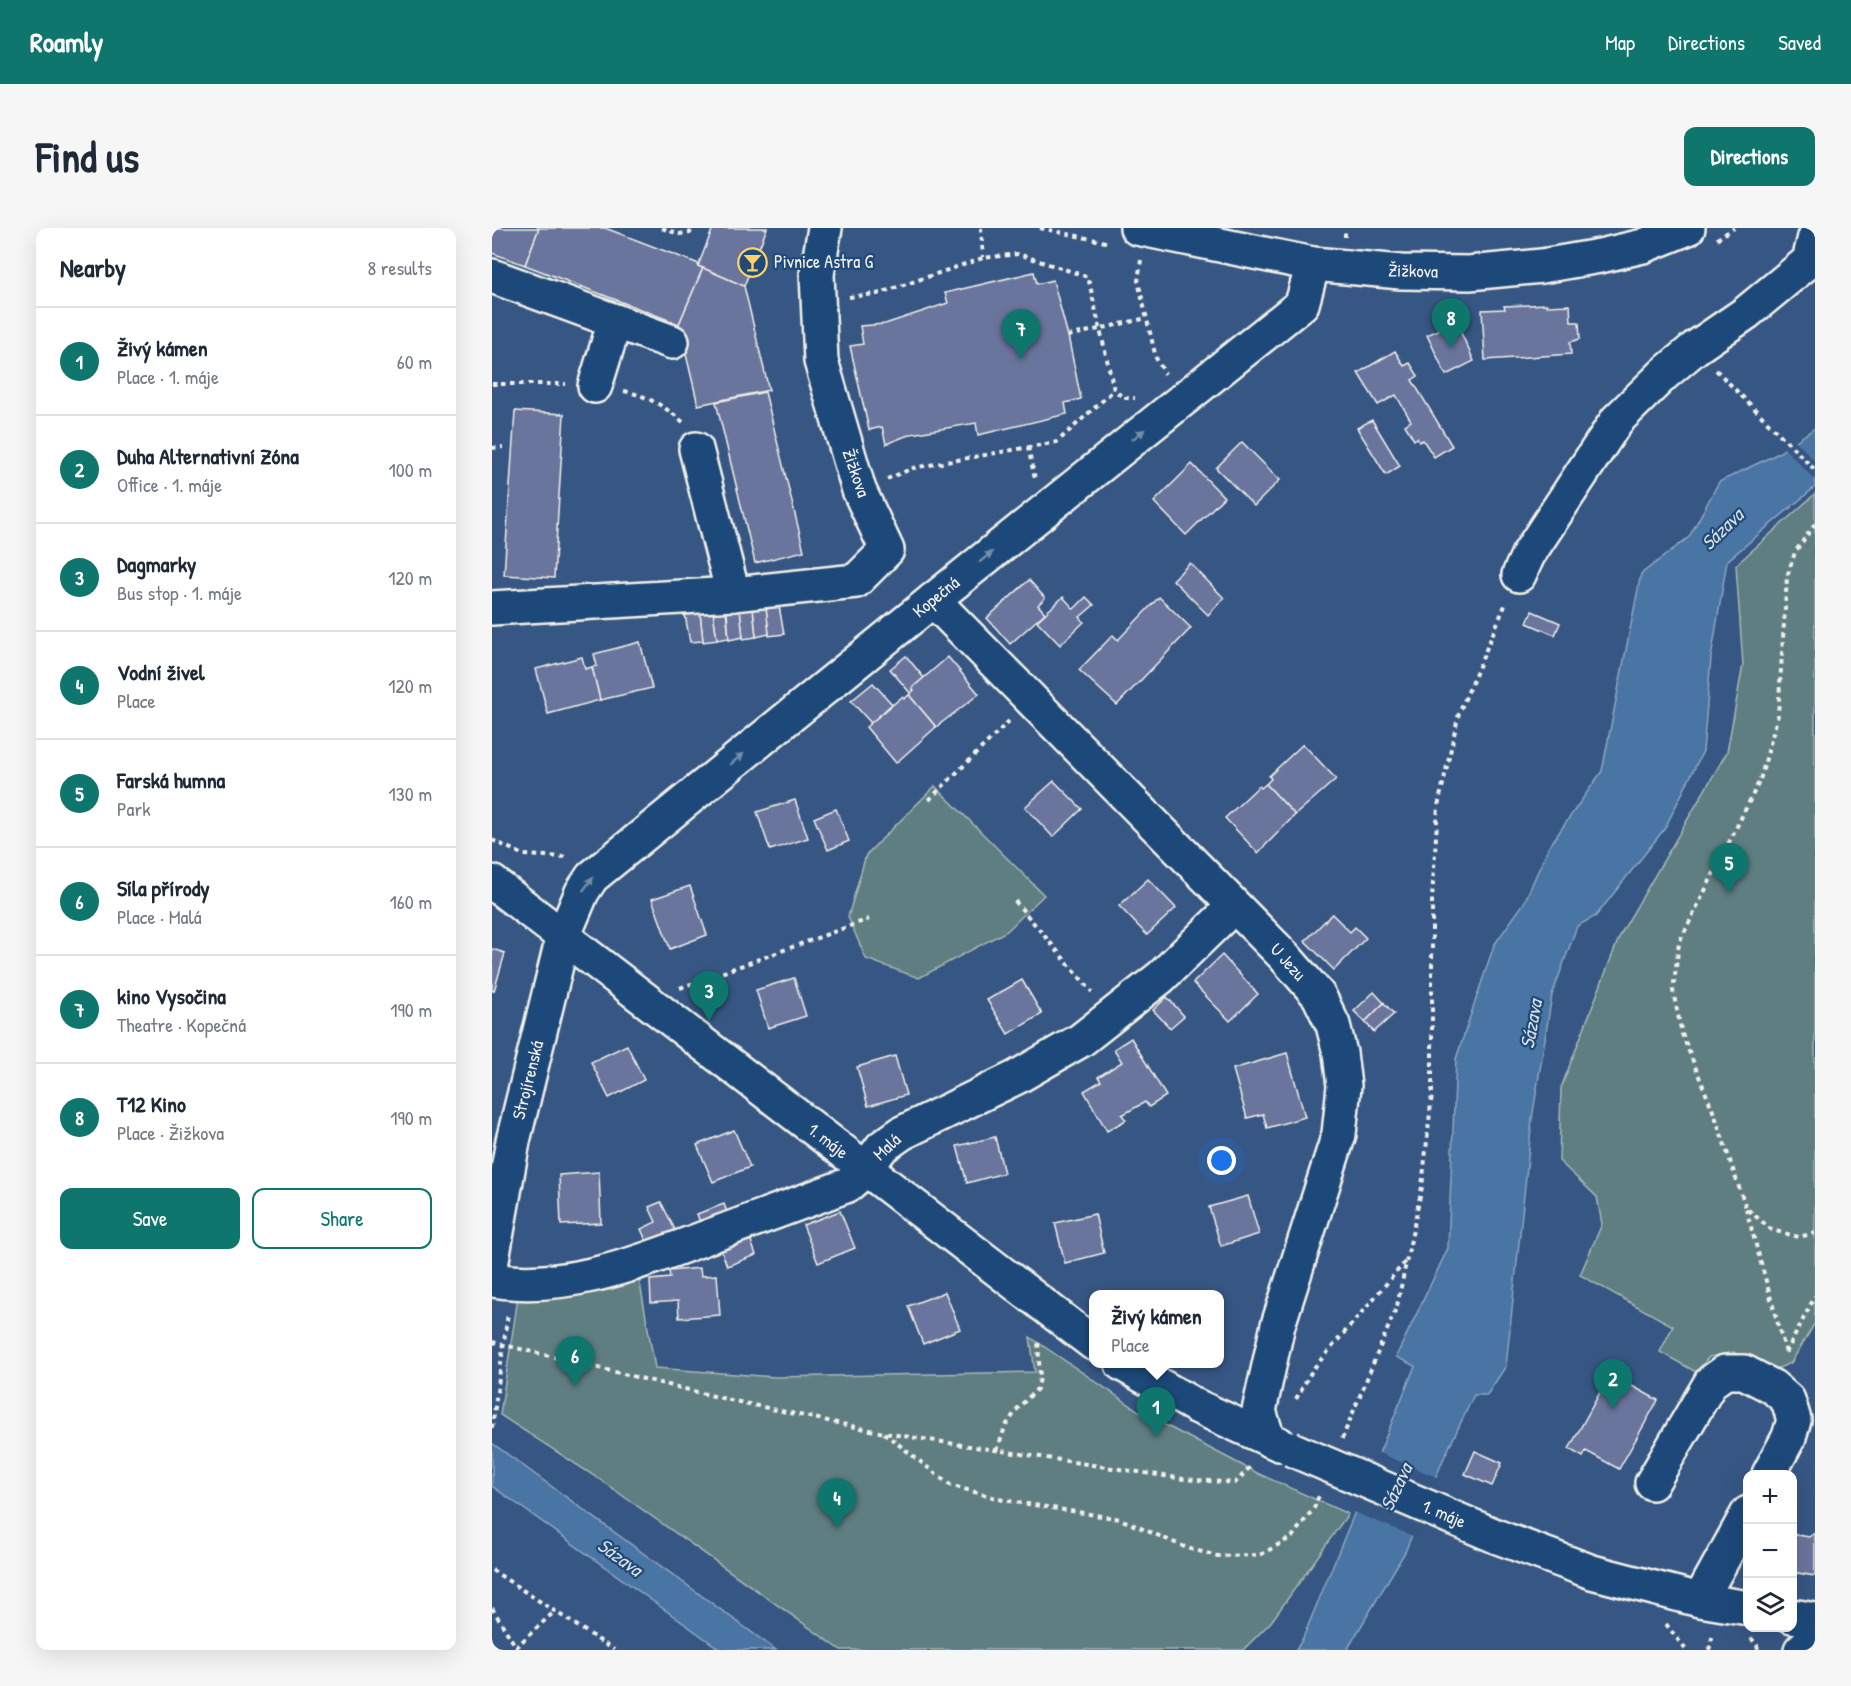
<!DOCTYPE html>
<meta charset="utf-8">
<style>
body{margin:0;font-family:"Patrick Hand",sans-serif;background:#f6f6f7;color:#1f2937}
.controls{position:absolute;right:18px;bottom:18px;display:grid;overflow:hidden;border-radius:12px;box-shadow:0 6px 24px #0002}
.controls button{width:54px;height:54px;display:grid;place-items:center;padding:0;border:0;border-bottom:2px solid #e0e1e3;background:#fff;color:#1f2937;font:30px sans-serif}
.you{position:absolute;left:730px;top:933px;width:21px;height:21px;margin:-15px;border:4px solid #fff;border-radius:50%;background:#1a73e8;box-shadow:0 0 0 9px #1a73e833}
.badge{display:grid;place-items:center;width:39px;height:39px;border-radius:50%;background:#0f766e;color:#fff;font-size:20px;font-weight:700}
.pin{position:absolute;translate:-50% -50px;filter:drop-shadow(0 2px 3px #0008)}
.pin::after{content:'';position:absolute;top:32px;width:21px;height:18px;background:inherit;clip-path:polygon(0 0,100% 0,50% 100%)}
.popup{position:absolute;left:597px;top:1062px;width:135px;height:78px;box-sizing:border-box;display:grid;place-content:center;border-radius:12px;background:#fff;filter:drop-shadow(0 2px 4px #0005);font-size:20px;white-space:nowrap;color:#747a83}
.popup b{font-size:22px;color:#1f2937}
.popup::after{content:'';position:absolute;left:50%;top:100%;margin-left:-12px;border:12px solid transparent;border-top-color:#fff}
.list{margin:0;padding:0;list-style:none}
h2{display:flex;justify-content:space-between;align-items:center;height:78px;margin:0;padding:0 24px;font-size:26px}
h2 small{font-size:20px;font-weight:400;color:#747a83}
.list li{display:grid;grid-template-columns:39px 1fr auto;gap:18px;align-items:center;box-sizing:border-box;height:108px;padding:0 24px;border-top:2px solid #e0e1e3}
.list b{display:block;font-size:22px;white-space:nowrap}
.list p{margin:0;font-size:20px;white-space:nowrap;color:#747a83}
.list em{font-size:20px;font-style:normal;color:#747a83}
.actions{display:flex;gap:12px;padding:18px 24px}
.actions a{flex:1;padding:14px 0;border:2px solid #0f766e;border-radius:12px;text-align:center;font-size:21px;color:#0f766e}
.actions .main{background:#0f766e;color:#fff}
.icon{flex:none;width:33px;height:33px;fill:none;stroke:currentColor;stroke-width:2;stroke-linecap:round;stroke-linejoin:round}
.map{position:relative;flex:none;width:1323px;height:1422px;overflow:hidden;border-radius:12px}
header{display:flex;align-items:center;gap:36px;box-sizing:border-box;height:84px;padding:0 30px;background:#0f766e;color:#fff}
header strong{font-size:28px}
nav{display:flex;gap:33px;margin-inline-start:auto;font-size:21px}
.intro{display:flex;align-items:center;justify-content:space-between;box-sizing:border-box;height:144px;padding:0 36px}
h1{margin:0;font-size:42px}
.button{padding:15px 27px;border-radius:12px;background:#0f766e;color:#fff;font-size:21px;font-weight:700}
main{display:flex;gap:36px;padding:0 36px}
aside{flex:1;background:#fff;border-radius:12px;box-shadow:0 6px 24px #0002}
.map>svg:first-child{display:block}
.green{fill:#5e7e82;stroke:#a9b8b5;stroke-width:1.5}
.water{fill:#4975a4;stroke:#8da7bf;stroke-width:1.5}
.pier{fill:#365784}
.building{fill:#6b749d;stroke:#f4f1e8;stroke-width:1.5}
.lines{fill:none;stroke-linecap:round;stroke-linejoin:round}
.minor-casing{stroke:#f4f1e8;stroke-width:38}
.major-casing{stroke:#f4f1e8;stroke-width:38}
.path{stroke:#f4f1e8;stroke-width:4;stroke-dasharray:4.5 4.5;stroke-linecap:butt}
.minor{stroke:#1f4a7a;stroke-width:33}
.major{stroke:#1f4a7a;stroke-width:33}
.minor-bridge-casing{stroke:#f4f1e8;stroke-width:38;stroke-linecap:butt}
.minor-bridge{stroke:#1f4a7a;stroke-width:33}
.oneway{fill:#748da6}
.labels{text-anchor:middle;stroke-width:4.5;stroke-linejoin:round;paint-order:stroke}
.poi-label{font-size:18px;fill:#f4f1e8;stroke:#1f4a7a;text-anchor:start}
.street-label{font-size:18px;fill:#f4f1e8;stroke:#1f4a7a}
.water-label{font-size:20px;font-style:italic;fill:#dadede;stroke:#1f4a7a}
</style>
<header>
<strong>Roamly</strong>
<nav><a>Map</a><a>Directions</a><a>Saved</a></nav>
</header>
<div class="intro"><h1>Find us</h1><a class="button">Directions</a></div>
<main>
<aside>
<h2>Nearby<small>8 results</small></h2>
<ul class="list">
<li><span class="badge">1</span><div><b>Živý kámen</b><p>Place · 1. máje</p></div><em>60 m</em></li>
<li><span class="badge">2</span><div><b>Duha Alternativní Zóna</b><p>Office · 1. máje</p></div><em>100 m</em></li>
<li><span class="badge">3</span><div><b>Dagmarky</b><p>Bus stop · 1. máje</p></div><em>120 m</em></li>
<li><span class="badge">4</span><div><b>Vodní živel</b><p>Place</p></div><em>120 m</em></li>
<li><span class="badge">5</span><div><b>Farská humna</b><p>Park</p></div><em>130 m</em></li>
<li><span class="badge">6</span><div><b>Síla přírody</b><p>Place · Malá</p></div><em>160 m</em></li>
<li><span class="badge">7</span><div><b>kino Vysočina</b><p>Theatre · Kopečná</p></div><em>190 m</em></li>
<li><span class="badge">8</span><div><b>T12 Kino</b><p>Place · Žižkova</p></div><em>190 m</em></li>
</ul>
<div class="actions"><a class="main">Save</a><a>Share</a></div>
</aside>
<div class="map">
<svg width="1323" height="1422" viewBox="0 0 1323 1422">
<rect width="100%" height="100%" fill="#365784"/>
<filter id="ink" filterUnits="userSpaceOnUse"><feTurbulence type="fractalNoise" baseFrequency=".0167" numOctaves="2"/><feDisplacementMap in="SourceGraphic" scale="12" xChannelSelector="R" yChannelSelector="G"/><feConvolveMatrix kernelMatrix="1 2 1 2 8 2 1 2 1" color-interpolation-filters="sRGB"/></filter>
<g filter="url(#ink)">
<g class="green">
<polygon points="1323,266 1323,1095 1299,1135 1277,1144 1242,1124 1217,1129 1204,1144 1168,1124 1181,1098 1088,1047 1110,996 1105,969 1067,933 1069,860 1128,707 1235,524 1251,437 1244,337"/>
<polygon points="443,558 552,667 515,703 427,750 374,731 356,689 374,627"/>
<polygon points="146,1044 163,1140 284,1149 543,1144 538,1109 650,1185 767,1246 856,1286 779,1394 751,1422 349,1422 107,1251 8,1187 27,1063"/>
</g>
<g class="water">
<path d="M1323,200V259L1235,333L1219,430L1211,523L1173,600L1104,688L1085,698L1060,767L1040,891L1014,1138L995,1167H982L951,1232L913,1324L855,1422H804L811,1410C848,1319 886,1229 923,1138L904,1129L956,1020L964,831L1002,717L1032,675L1056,620L1110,543L1149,346L1197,309L1227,254L1285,226Z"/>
<polygon points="0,1215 284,1422 229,1422 0,1258"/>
</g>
<g class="pier">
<polygon points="1302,211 1323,233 1323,252 1291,219"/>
<polygon points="885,1224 947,1250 923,1309 859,1283"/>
</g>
<g class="building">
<polygon points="0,0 47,0 33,37 0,25"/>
<polygon points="47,0 113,0 207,36 206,38 211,40 187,96 33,37"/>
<polygon points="221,0 275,0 252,58 206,38"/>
<polygon points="211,40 252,58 277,162 206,177 187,96"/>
<polygon points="542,44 545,56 561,52 576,108 589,171 573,175 575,186 486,207 484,195 419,206 394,216 390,199 377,202 358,118 371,116 368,98 393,96 456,75 453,65"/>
<polygon points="1055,76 1055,78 1078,77 1079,94 1087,94 1088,111 1078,114 1079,126 993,132 990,82 1013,81 1012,78"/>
<polygon points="964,94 982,133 954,147 935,107"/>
<polygon points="903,123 912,138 918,135 926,148 920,152 960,218 942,229 931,212 927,214 925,210 922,212 913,197 919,193 904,167 886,177 866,145"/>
<polygon points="273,164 312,323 263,335 224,174"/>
<polygon points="23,183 72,186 62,350 12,347"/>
<polygon points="880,192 908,238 894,247 865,200"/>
<polygon points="750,214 788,252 762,278 724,240"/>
<polygon points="700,236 732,269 694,307 662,274"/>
<polygon points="698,335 732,370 716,387 681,352"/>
<polygon points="537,352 553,370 546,377 553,385 518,416 495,390"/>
<polygon points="571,369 582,381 594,369 602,377 588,389 592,394 568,417 545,393"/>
<polygon points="667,369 699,400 625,477 587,442 621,407 626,412"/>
<polygon points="287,378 292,406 277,408 274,381"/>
<polygon points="274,379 277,406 264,409 261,381"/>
<polygon points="261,381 264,409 251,411 248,383"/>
<polygon points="234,382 237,410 225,412 221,384"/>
<polygon points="248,382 251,409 237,412 235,384"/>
<polygon points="1040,383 1068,395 1063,407 1035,395"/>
<polygon points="221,384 225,412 211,414 208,386"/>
<polygon points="208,385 211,413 198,414 193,387"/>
<polygon points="148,414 160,460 108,472 100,439 105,438 102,426"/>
<polygon points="414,428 432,450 420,460 422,462 419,466 398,441"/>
<polygon points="90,429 93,441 100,439 108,472 56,486 44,441"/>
<polygon points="456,429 487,466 444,499 417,467 422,462 420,460"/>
<polygon points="381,455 400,476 379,495 359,473"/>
<polygon points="417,467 444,499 404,535 374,499 410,469 412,471"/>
<polygon points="811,516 844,551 803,587 774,556 779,551 777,548"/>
<polygon points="562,553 590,581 561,609 533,579"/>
<polygon points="774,556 803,587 766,625 733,590 767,558 769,560"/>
<polygon points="303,572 316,610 278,622 265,584"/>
<polygon points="344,581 357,613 336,622 322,590"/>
<polygon points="656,651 684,680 655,707 627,678"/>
<polygon points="198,658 215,707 178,721 160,671"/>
<polygon points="840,686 858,704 863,699 874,710 842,742 813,713"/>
<polygon points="0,721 13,725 2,763 0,763"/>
<polygon points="730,727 766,766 738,793 701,755"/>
<polygon points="302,750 314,788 276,800 264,762"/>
<polygon points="530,752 550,786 516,806 495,772"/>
<polygon points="882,764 892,775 873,794 862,783"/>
<polygon points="675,769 692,788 678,800 661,782"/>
<polygon points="892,775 902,786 882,804 873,794"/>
<polygon points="639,810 674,868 657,879 653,874 630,887 634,892 615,903 592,863 609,853 606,849 630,834 622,821"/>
<polygon points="135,817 152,852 117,870 99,834"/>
<polygon points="795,825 813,889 775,900 771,886 755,890 741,841"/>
<polygon points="403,828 414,867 376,878 365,839"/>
<polygon points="242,902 258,939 221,954 205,917"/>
<polygon points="503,909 512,945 475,955 465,918"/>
<polygon points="107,944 109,995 69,997 67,947"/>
<polygon points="756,968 767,1006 729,1018 717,979"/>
<polygon points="169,974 185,1006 157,1019 149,1001 164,994 157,979"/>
<polygon points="232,976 238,993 211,1003 205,986"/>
<polygon points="348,983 363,1020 326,1035 311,997"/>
<polygon points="603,986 612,1025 573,1035 563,995"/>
<polygon points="255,1002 264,1027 235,1038 226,1013"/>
<polygon points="208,1040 209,1048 225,1047 228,1087 187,1090 186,1073 159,1075 158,1052 178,1050 177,1043"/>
<polygon points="453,1064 468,1101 431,1116 416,1078"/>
<polygon points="1118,1146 1166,1172 1127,1241 1094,1223 1091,1229 1077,1221"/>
<polygon points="983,1223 1010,1235 1000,1258 973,1246"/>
<polygon points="1323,1305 1323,1348 1300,1344 1300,1306 1317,1309"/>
</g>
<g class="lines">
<defs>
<g id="minor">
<polyline points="0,48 180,114"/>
<polyline points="103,158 123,93"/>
<polyline points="204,221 241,366"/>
<polyline points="1027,347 1036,327 1125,192 1172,146 1203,120 1254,85 1317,33 1323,9"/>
<polyline points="441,372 793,729 827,768 841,797 848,825 852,858 847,906 786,1097 767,1183 776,1211"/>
<polyline points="0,380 241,366 364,353 395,322 367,262 329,133 325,46 333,0"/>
<polyline points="0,654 601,1115"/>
<polyline points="0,1032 21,913 71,709 90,664 100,649 441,372 810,76 821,36"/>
<path d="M0,1052C76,1064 148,1034 218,1008C264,991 310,974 356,957L373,942L390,919L410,905L525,849L589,812L669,749L742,678"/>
<polyline points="630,1136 704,1178 787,1216"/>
<polyline points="1160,1255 1219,1154 1233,1144 1252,1144 1281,1159 1296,1172 1302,1192 1297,1209 1277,1246"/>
<polyline points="1006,1309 1100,1344 1208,1372 1256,1380"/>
<polyline points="1208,1372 1256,1285"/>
<polyline points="1300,1388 1323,1392"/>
<polyline points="1309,1422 1323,1410"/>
</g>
<polyline id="major" points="645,0 821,36 909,44 977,45 1050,38 1108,28 1151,18 1196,0"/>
</defs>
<use href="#minor" class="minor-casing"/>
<use href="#major" class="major-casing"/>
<g class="path">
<polyline points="170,0 187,6 198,5 200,0"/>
<polyline points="489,0 491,29"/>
<polyline points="548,0 618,15"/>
<polyline points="853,9 853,0"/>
<polyline points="1225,11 1242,0"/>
<polyline points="649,32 646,53 664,130 673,146"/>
<polyline points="357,69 385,66 491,30 526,26 596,49 622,162 632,170 643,170"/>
<polyline points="576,108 655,90"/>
<polyline points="1224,142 1323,242"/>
<polyline points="0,156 74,156"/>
<path d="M132,163C156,168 172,178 191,194"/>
<polyline points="536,219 543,251"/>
<polyline points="0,220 11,219"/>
<polyline points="395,251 421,240 565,214 622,162"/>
<polyline points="1323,296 1303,324 1295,349 1286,487 1268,552 1187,715 1181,763 1190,806 1223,888 1254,980 1280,1002 1307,1009 1323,1005"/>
<polyline points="437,572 517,493"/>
<polyline points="0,612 32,627 77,629"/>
<polyline points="523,673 600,764"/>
<polyline points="188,760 377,691"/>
<polyline points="1254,981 1294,1125"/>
<polyline points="0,1114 238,1172 392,1205 692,1251 743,1255 760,1237"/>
<polyline points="1294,1125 1323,1068"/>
<polyline points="804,1171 821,1141 913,1034"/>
<polyline points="0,1200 16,1085"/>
<polyline points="392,1205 458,1257 511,1272 628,1291 695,1320 726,1328 768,1327 800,1309 822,1280 828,1265"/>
<polyline points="850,1211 905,1078 930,959 940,866 940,671 946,578 967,485 1014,375"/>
<polyline points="505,1223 513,1199 526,1180 545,1161 548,1151 546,1111"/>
<polyline points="0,1342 122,1422"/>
<polyline points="0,1380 24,1419 62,1384"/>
<polyline points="1174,1396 1194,1422"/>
<polyline points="1259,1410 1265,1417 1266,1422"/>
<polyline points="1217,1422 1221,1406"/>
</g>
<use href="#minor" class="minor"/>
<use href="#major" class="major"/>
<defs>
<polyline id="minor-bridge" points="799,1221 1006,1309"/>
</defs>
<use href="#minor-bridge" class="minor-bridge-casing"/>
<use href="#minor-bridge" class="minor-bridge"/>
</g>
<defs><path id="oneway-solid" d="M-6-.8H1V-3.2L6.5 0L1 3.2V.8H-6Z" transform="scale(1.5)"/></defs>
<g class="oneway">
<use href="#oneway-solid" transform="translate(646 207) rotate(-39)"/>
<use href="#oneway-solid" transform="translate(494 329) rotate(-39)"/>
<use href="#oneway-solid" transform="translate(245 531) rotate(-39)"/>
<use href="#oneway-solid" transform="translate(96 656) rotate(-54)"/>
</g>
</g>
<defs>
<symbol id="bar-ring" viewBox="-11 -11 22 22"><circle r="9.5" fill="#1f4a7a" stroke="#ffd166" stroke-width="1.5"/><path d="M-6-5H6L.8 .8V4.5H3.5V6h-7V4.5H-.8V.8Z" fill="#ffd166"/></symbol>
</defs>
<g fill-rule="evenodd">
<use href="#bar-ring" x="244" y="18" width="33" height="33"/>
</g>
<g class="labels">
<g class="poi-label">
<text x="282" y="40">Pivnice Astra G</text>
</g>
<g class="street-label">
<text transform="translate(921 43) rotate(2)" y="6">Žižkova</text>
<text transform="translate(364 245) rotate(71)" y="6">Žižkova</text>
<text transform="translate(444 369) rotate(-39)" y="6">Kopečná</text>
<text transform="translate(796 734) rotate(48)" y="6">U Jezu</text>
<text transform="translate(36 852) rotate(-76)" y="6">Strojírenská</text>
<text transform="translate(336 913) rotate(38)" y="6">1. máje</text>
<text transform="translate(395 919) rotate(-43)" y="6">Malá</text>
<text transform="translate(952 1286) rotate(23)" y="6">1. máje</text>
</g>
<g class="water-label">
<text transform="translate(1230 301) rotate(-44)" y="7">Sázava</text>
<text transform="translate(1039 796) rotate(-80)" y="7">Sázava</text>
<text transform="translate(904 1259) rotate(-65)" y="7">Sázava</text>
<text transform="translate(128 1329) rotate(36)" y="7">Sázava</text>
</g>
</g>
</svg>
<div class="controls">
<button>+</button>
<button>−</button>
<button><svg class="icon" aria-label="layers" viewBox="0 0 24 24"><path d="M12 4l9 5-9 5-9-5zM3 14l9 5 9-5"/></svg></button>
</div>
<div class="you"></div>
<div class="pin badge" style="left:664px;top:1209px">1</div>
<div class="popup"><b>Živý kámen</b>Place</div>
<div class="pin badge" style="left:1121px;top:1181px">2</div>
<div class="pin badge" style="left:217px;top:793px">3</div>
<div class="pin badge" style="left:345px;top:1300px">4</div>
<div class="pin badge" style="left:1237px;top:665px">5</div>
<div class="pin badge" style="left:83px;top:1158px">6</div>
<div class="pin badge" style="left:529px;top:131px">7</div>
<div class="pin badge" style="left:959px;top:120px">8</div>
</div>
</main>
